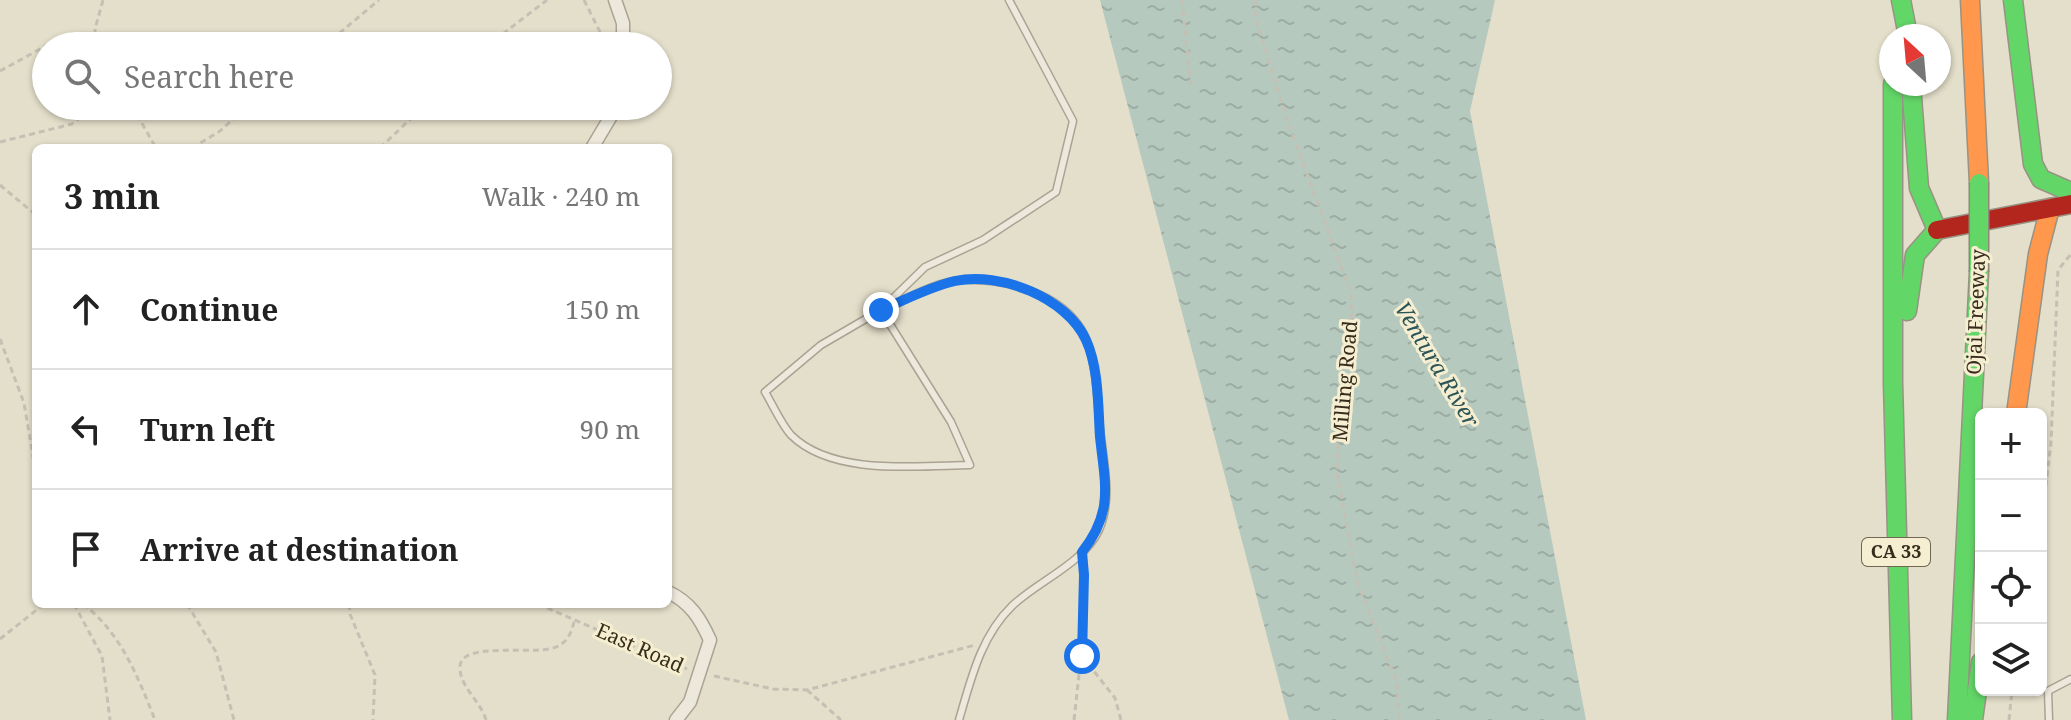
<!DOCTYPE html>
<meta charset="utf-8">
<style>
body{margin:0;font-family:"Noto Serif",serif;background:#f6f6f6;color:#222}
.controls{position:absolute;right:24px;bottom:24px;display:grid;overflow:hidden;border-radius:12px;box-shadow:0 2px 6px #0004}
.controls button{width:72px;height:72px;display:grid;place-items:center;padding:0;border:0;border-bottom:2px solid #e0e0e0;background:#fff;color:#222;font:40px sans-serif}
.compass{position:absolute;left:1879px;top:24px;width:72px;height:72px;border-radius:50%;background:#fff;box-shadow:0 2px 6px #0004;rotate:334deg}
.stop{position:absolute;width:24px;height:24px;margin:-18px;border:6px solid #1a73e8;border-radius:50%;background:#fff}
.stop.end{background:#1a73e8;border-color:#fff;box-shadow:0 2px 8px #0008}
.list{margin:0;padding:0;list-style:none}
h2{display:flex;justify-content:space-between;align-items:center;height:104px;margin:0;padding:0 32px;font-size:34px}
h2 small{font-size:26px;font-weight:400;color:#767676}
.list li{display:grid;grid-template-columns:52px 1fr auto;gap:24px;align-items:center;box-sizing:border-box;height:120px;padding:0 32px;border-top:2px solid #e0e0e0}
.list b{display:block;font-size:30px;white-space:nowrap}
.list em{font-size:26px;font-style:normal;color:#767676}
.icon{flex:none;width:44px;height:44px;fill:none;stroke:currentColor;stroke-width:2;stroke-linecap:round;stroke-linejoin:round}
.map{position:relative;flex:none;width:2071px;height:720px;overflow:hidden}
.search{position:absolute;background:#fff;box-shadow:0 2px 6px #0004;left:32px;top:32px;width:640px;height:88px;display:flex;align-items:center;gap:20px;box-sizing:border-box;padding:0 28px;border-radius:44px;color:#767676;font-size:30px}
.panel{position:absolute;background:#fff;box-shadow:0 2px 6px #0004;left:32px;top:144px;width:640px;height:464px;border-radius:12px}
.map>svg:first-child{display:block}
.water{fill:url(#water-ripples)}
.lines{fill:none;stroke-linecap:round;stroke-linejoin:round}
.lane-casing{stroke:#a9a394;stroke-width:9}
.street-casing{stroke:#a9a394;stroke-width:15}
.fast-casing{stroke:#989384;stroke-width:21}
.slow-casing{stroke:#989384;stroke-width:21}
.jam-casing{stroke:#989384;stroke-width:21}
.path{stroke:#c4c0b3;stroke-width:3;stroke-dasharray:6 4;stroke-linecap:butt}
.lane{stroke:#ece8dc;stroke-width:6}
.street{stroke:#ece8dc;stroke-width:12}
.fast{stroke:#63d668;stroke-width:18}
.slow{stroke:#ff974d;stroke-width:18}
.jam{stroke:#b3261e;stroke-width:18}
.fast-bridge-casing{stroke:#8e887a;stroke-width:21;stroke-linecap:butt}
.fast-bridge{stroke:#63d668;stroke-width:18}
.route{stroke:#1a73e8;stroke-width:10}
.labels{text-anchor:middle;stroke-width:6;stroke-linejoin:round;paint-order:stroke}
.shield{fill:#f5eed0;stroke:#706652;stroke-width:2}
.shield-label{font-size:18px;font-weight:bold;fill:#372c1c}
.street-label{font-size:20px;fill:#372c1c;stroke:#f5eed0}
.water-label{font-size:22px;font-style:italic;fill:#2b5557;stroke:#f5eed0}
</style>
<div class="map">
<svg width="2071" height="720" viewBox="0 0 2071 720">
<defs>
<pattern id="water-ripples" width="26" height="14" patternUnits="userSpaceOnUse" patternTransform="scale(2)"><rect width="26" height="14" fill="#b6c9bf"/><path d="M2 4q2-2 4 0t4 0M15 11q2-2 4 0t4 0" fill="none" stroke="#9dada4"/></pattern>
</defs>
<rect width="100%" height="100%" fill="#e4dfca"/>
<polygon class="water" points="1100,0 1495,0 1470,111 1586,720 1289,720"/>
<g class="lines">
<defs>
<g id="lane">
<path d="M959,720C971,679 981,636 1012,606C1038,581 1083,564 1099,530C1113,498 1103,461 1100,428C1097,401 1097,370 1088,344C1072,295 1007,278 961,280C934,282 905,300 881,310L951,422L970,465C917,466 832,476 791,435C781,424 773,405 765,392L821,345L881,310L925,267L983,240L1056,192L1073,121L1009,0"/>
<polyline points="2049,720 2048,691 2071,679"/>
</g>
<g id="street">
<polyline points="615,0 623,23 623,46"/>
<polyline points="592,148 617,106"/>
<path d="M668,592C690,602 700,618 710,640L690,702L676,720"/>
</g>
<g id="fast">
<polyline points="1901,0 1908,36"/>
<polyline points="2013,0 2033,164 2041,179 2071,192"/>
<polyline points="1893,84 1893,383 1902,720"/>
<polyline points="1907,311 1915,255 1937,230 1919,188 1911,84"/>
<polyline points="1957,720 1979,272"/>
<polyline points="1973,720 1981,662"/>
</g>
<g id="slow">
<polyline points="1970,0 1979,183"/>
<polyline points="2016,414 2038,254 2050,208"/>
</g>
<polyline id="jam" points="1937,230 2071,204"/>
</defs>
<use href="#lane" class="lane-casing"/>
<use href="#street" class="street-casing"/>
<use href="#fast" class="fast-casing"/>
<use href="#slow" class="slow-casing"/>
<use href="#jam" class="jam-casing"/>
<g class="path">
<polyline points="584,0 607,46"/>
<polyline points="1182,0 1191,87"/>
<polyline points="1256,0 1256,19 1286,117 1351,293 1352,327 1339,403 1337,474 1358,584 1397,682 1399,720"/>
<polyline points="95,45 95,29 103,0"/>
<polyline points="324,46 379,0"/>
<polyline points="487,46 547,0"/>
<polyline points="0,71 53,42 96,46"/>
<polyline points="132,106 156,148"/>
<polyline points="0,142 72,124 95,106"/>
<polyline points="192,148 220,131 248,106"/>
<polyline points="380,148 424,106"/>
<polyline points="0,185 36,215"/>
<polyline points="0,339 24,403 36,474"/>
<polyline points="2041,526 2051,443 2058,270 2071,254"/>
<polyline points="74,604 102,656 110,720"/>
<path d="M83,604C121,633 138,677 155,720"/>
<polyline points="187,604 216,652 234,720"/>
<polyline points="349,604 350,614 375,675 373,720"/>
<polyline points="538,604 687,669"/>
<polyline points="0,639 44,604"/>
<polyline points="1082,656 1115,698 1121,720"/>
<polyline points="714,676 773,689 807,690 975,645"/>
<polyline points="807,690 841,720"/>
<path d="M486,720C481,702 462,689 460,670C456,637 540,659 560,645C570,639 572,629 575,619"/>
<polyline points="1074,720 1084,630 1083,565"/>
<polyline points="2009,720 2012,690"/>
</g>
<use href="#lane" class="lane"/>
<use href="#street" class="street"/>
<use href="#fast" class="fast"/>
<use href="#slow" class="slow"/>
<use href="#jam" class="jam"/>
<defs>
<polyline id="fast-bridge" points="1979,183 1979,272"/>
</defs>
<use href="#fast-bridge" class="fast-bridge-casing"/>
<use href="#fast-bridge" class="fast-bridge"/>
</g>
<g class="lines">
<path class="route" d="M881,310C905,300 929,287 955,281C1000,271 1067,298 1086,340C1099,368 1098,407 1100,437C1105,484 1114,512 1082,552L1084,575L1082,656"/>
</g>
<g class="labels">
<rect class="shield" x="1862" y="538" width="68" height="28" rx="6"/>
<g class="shield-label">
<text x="1896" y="558">CA 33</text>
</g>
<g class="street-label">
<text transform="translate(1976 312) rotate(-88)" y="7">Ojai Freeway</text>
<text transform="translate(1345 381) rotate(-85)" y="7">Milling Road</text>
<text transform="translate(640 648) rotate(24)" y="7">East Road</text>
</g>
<g class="water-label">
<text transform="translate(1437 364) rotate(59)" y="8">Ventura River</text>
</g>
</g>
</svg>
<div class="controls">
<button>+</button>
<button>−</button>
<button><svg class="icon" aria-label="locate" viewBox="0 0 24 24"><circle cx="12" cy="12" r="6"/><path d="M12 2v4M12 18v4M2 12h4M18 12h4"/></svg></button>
<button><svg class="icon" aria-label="layers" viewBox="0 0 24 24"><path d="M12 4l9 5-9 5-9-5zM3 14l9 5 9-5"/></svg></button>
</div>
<svg class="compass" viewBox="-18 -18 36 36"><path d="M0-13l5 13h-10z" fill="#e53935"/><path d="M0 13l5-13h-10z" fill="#767676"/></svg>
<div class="stop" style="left:1082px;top:656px"></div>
<div class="stop end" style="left:881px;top:310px"></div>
<div class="search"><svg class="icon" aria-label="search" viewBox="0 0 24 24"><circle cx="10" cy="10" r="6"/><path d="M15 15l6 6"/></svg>Search here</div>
<section class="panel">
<h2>3 min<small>Walk · 240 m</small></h2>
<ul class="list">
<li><svg class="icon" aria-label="ahead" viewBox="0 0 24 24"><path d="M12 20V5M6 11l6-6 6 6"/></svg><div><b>Continue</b></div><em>150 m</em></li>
<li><svg class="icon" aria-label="left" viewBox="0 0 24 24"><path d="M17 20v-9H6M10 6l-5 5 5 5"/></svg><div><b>Turn left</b></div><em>90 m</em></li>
<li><svg class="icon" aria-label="arrive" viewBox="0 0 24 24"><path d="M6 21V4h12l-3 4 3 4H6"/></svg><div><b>Arrive at destination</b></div></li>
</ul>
</section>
</div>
